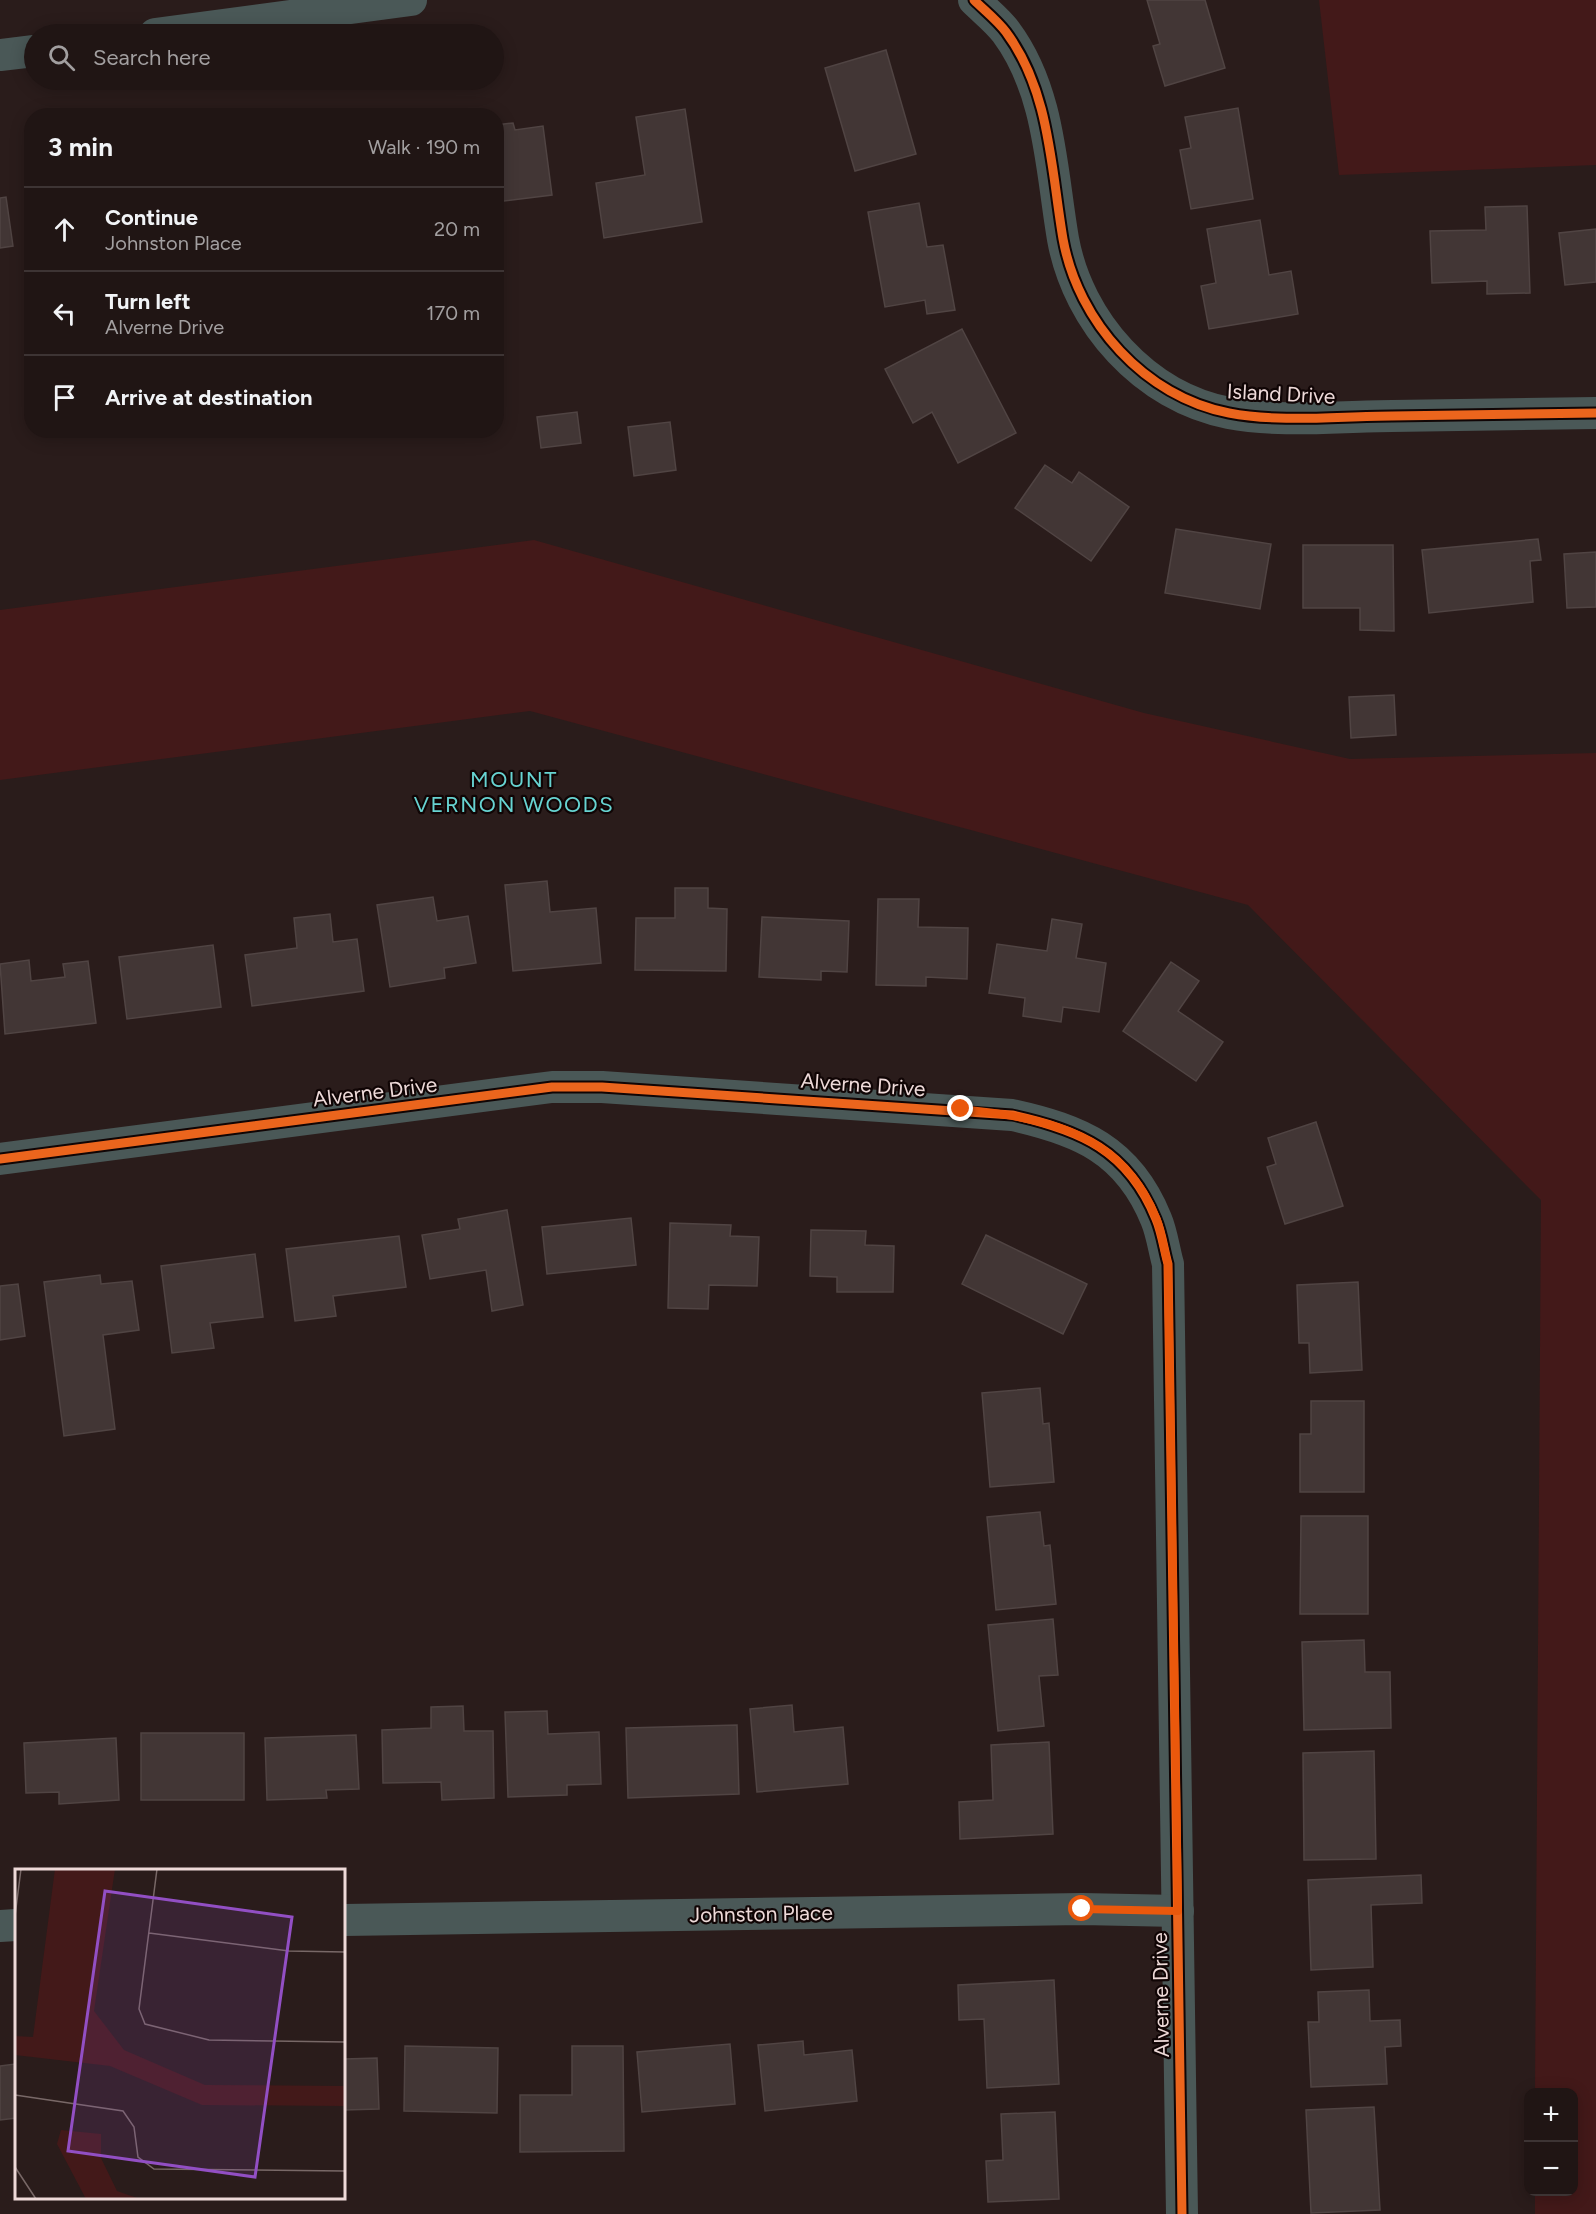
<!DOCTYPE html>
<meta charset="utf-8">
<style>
body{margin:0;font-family:Figtree,sans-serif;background:#2d2222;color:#f1f3f6}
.controls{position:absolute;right:18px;bottom:18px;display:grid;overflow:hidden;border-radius:12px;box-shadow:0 3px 15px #0003}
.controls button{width:54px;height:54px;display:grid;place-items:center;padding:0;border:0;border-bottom:2px solid #3d3434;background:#201514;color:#f1f3f6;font:30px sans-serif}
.stop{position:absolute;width:18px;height:18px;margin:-14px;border:4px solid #ea580c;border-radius:50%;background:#fff}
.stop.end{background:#ea580c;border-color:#fff;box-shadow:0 2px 6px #0008}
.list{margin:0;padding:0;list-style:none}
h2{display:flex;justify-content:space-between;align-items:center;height:78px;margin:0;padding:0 24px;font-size:26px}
h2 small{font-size:20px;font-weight:400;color:#a29fa0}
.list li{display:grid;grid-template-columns:39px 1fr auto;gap:18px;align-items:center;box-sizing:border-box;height:84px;padding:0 24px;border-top:2px solid #3d3434}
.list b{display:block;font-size:22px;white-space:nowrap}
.list p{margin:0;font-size:20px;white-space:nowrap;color:#a29fa0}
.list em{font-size:20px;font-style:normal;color:#a29fa0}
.icon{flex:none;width:33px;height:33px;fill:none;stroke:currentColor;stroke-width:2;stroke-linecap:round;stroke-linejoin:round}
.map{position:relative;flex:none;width:1596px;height:2214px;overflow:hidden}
.search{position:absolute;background:#201514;box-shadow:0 3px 15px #0003;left:24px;top:24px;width:480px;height:66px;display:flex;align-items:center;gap:15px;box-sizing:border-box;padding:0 21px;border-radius:33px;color:#a29fa0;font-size:22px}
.panel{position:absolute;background:#201514;box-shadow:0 3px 15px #0003;left:24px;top:108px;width:480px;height:330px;border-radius:24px}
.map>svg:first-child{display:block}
.green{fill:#431919}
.building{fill:#423635;stroke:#504443;stroke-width:1.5}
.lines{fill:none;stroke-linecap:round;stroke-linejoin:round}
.minor{stroke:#4a5857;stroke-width:32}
.cycleway-casing{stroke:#100505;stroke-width:13}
.cycleway{stroke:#eb651d;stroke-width:9}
.route{stroke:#ea580c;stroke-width:8}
.labels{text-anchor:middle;stroke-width:4.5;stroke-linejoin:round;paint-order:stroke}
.street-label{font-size:21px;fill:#eedad9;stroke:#100505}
.neighbourhood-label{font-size:22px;letter-spacing:1.5px;fill:#67d3d1;stroke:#100505}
.inset-road{fill:none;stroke:#786867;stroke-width:1.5}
.view{fill:#924fc4;fill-opacity:0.15;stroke:#924fc4;stroke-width:3}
.inset-edge{fill:none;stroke:#eedad9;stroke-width:3}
</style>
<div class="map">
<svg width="1596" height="2214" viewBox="0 0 1596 2214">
<rect width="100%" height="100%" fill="#2a1c1b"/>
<g class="green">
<polygon points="1319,0 1596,0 1596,165 1339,175"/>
<polygon points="534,540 1144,713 1350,759 1596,753 1596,2214 1535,2214 1535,2192 1574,2192 1574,2092 1535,2092 1541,1200 1248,905 530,711 0,780 0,610"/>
</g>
<g class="building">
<polygon points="1147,0 1205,0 1225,68 1165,86 1153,46 1160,44"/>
<polygon points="886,50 916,154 855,171 825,68"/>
<polygon points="1238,108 1253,199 1191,209 1180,150 1191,148 1185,117"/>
<polygon points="685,109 702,222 604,238 596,183 645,175 636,117"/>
<polygon points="513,123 515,130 543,126 552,195 496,202 496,125"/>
<polygon points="6,197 13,246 0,248 0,198"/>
<polygon points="919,203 927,247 943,245 955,310 927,314 925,300 885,307 868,212"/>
<polygon points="1527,206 1530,293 1487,294 1487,281 1432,283 1430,231 1486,230 1485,207"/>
<polygon points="1260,220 1269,275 1291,271 1298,314 1209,329 1201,286 1216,283 1207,229"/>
<polygon points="1596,229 1596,282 1565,285 1559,233"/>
<polygon points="962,329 1016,433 958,463 932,412 913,423 885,369"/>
<polygon points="577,412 581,443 541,448 537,417"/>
<polygon points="670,422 676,470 634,476 628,427"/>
<polygon points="1045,465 1072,483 1079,472 1129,507 1091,561 1015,508"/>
<polygon points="1176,529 1271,544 1260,609 1165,593"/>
<polygon points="1538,539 1541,560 1530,561 1533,602 1429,613 1422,550"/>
<polygon points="1303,545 1393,545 1394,631 1360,630 1360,608 1303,608"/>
<polygon points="1596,552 1596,607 1567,608 1564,554"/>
<polygon points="1394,695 1396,735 1351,738 1349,697"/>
<polygon points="547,881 550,912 596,908 601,963 513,971 505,885"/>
<polygon points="675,888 708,888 708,908 727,909 726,971 635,970 636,918 675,918"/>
<polygon points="433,897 437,921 468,916 476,963 444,968 445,978 390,987 377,905"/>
<polygon points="878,899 919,899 918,927 968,928 967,979 926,977 926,986 876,985"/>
<polygon points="330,914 333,942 357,939 364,991 252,1006 245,955 297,948 294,918"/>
<polygon points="762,917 849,921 847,972 821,971 821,980 759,977"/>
<polygon points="1052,919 1082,924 1076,958 1106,963 1099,1012 1063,1007 1061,1022 1023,1016 1025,998 989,993 997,944 1047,951"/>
<polygon points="213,945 221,1007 127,1019 119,957"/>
<polygon points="29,960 31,981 65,977 63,964 88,961 96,1023 5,1034 0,964"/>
<polygon points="1171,962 1199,981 1178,1011 1223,1042 1196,1081 1123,1031"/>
<polygon points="1316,1122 1343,1206 1285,1224 1267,1167 1276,1164 1268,1138"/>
<polygon points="507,1210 523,1305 492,1311 486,1270 430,1279 422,1235 460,1229 458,1219"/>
<polygon points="631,1218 636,1265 547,1274 542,1227"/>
<polygon points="670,1223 731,1225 730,1236 759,1237 757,1286 709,1285 708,1309 668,1308"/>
<polygon points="811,1230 866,1231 865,1245 894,1246 893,1292 837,1292 837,1277 810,1276"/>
<polygon points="986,1235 1087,1284 1063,1334 962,1284"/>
<polygon points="399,1236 406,1287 333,1296 336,1316 295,1321 286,1249"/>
<polygon points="255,1254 263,1317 210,1323 214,1348 172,1353 161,1266"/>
<polygon points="100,1275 101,1284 132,1281 139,1330 103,1335 115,1429 64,1436 44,1282"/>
<polygon points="1358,1282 1362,1370 1310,1373 1309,1343 1299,1343 1297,1285"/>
<polygon points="18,1284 25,1336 0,1340 0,1286"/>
<polygon points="1040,1388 1043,1424 1049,1423 1054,1482 990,1487 982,1393"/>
<polygon points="1311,1401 1364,1401 1364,1492 1300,1492 1300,1434 1311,1434"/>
<polygon points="1040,1512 1044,1546 1050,1545 1056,1604 996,1610 987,1517"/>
<polygon points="1301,1516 1368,1516 1368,1614 1300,1614"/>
<polygon points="1053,1619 1058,1675 1039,1676 1044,1726 998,1731 988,1625"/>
<polygon points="1364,1640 1365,1672 1390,1672 1391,1728 1304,1730 1302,1642"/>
<polygon points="792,1705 794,1732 843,1727 848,1784 757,1792 750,1709"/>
<polygon points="463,1706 464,1731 493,1731 494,1798 442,1800 441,1782 383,1783 382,1730 431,1728 431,1707"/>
<polygon points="547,1711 548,1734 599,1732 601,1784 567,1785 567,1795 508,1797 505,1712"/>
<polygon points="737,1725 739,1794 628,1798 626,1728"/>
<rect x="141" y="1733" width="103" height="67"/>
<polygon points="356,1735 359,1789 326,1790 327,1798 267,1800 265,1738"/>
<polygon points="116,1738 119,1800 59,1804 59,1792 26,1793 24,1743"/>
<polygon points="1049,1742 1053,1834 960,1839 959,1802 993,1800 991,1745"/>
<polygon points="1374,1751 1376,1859 1304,1860 1303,1753"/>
<polygon points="1421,1875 1422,1903 1371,1905 1373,1967 1311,1970 1308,1880"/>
<polygon points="1054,1980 1059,2084 987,2088 984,2019 959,2020 958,1985"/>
<polygon points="1369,1990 1370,2021 1400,2020 1401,2046 1385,2047 1387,2084 1311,2087 1308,2022 1319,2022 1318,1992"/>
<polygon points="803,2041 804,2055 852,2050 857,2101 765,2111 758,2045"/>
<polygon points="730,2044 735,2104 642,2112 637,2052"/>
<polygon points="405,2046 498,2048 497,2113 404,2111"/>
<polygon points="572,2046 623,2046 624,2151 520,2152 520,2095 572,2095"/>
<polygon points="344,2048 344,2059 377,2058 379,2109 344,2110"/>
<polygon points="15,2064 16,2118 0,2120 0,2066"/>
<polygon points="1374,2107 1380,2210 1311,2213 1306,2110"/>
<polygon points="1055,2112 1059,2199 988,2202 986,2161 1003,2160 1001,2114"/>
</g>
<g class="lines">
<g class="minor">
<path d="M974,0C984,10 997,20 1006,32C1050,91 1051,169 1063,239C1078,322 1145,397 1229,413C1281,423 1339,416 1392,416C1460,415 1528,414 1596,413"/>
<polyline points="155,34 411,0"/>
<polyline points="0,55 34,51"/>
<path d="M0,1159L552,1087H602L1012,1115C1080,1130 1128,1150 1156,1219C1162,1233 1164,1250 1168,1264L1182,2214"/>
<polyline points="344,1920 1082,1909 1178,1911"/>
<polyline points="0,1926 16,1925"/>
</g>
<defs>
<g id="cycleway">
<path d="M974,0C984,10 997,20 1006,32C1050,91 1051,169 1063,239C1078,322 1145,397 1229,413C1281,423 1339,416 1392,416C1460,415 1528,414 1596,413"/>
<path d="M0,1159L552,1087H602L1012,1115C1080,1130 1128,1150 1156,1219C1162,1233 1164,1250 1168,1264L1182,2214"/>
</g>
</defs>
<use href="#cycleway" class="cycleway-casing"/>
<use href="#cycleway" class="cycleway"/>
</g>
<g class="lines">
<path class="route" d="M961,1109C1044,1118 1123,1132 1157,1220C1162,1234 1164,1250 1168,1264L1178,1911L1082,1909"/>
</g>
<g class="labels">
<g class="street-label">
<text transform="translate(1281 394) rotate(3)" y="7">Island Drive</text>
<text transform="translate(863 1085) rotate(4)" y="7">Alverne Drive</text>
<text transform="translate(375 1092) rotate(-7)" y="7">Alverne Drive</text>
<text transform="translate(761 1914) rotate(-1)" y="7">Johnston Place</text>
<text transform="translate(1161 1995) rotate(-91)" y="7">Alverne Drive</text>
</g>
<g class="neighbourhood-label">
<text x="514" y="787">MOUNT<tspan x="514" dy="25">VERNON WOODS</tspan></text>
</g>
</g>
<g transform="translate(15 1869)">
<rect width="330" height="330" fill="#2a1c1b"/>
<path d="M40,0H100L79,142L109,181L190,216L330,217V237L187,236L95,197L0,186V167L18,168ZM46,261L86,265V289L102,322L125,330H71L42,275Z" fill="#431919"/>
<path class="inset-road" d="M142,0L124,140L130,155L194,171L330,173M0,47L6,0M134,64L274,82L330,83M0,226L108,242L119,258L123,288L139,300L330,302M0,298L21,330"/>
<path class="view" d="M90,22L277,48L240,308L53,282Z"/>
<rect width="330" height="330" class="inset-edge"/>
</g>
</svg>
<div class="controls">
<button>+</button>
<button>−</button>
</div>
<div class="stop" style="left:1082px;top:1909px"></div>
<div class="stop end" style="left:961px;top:1109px"></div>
<div class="search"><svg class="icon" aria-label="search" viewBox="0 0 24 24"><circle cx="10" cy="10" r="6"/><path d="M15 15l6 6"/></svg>Search here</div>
<section class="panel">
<h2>3 min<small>Walk · 190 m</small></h2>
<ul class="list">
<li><svg class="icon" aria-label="ahead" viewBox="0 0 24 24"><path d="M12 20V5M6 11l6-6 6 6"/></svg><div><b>Continue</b><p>Johnston Place</p></div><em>20 m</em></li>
<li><svg class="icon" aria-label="left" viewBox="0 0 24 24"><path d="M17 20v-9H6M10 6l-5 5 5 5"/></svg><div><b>Turn left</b><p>Alverne Drive</p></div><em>170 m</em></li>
<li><svg class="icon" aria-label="arrive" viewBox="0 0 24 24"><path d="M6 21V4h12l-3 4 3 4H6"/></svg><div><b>Arrive at destination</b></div></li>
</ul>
</section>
</div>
